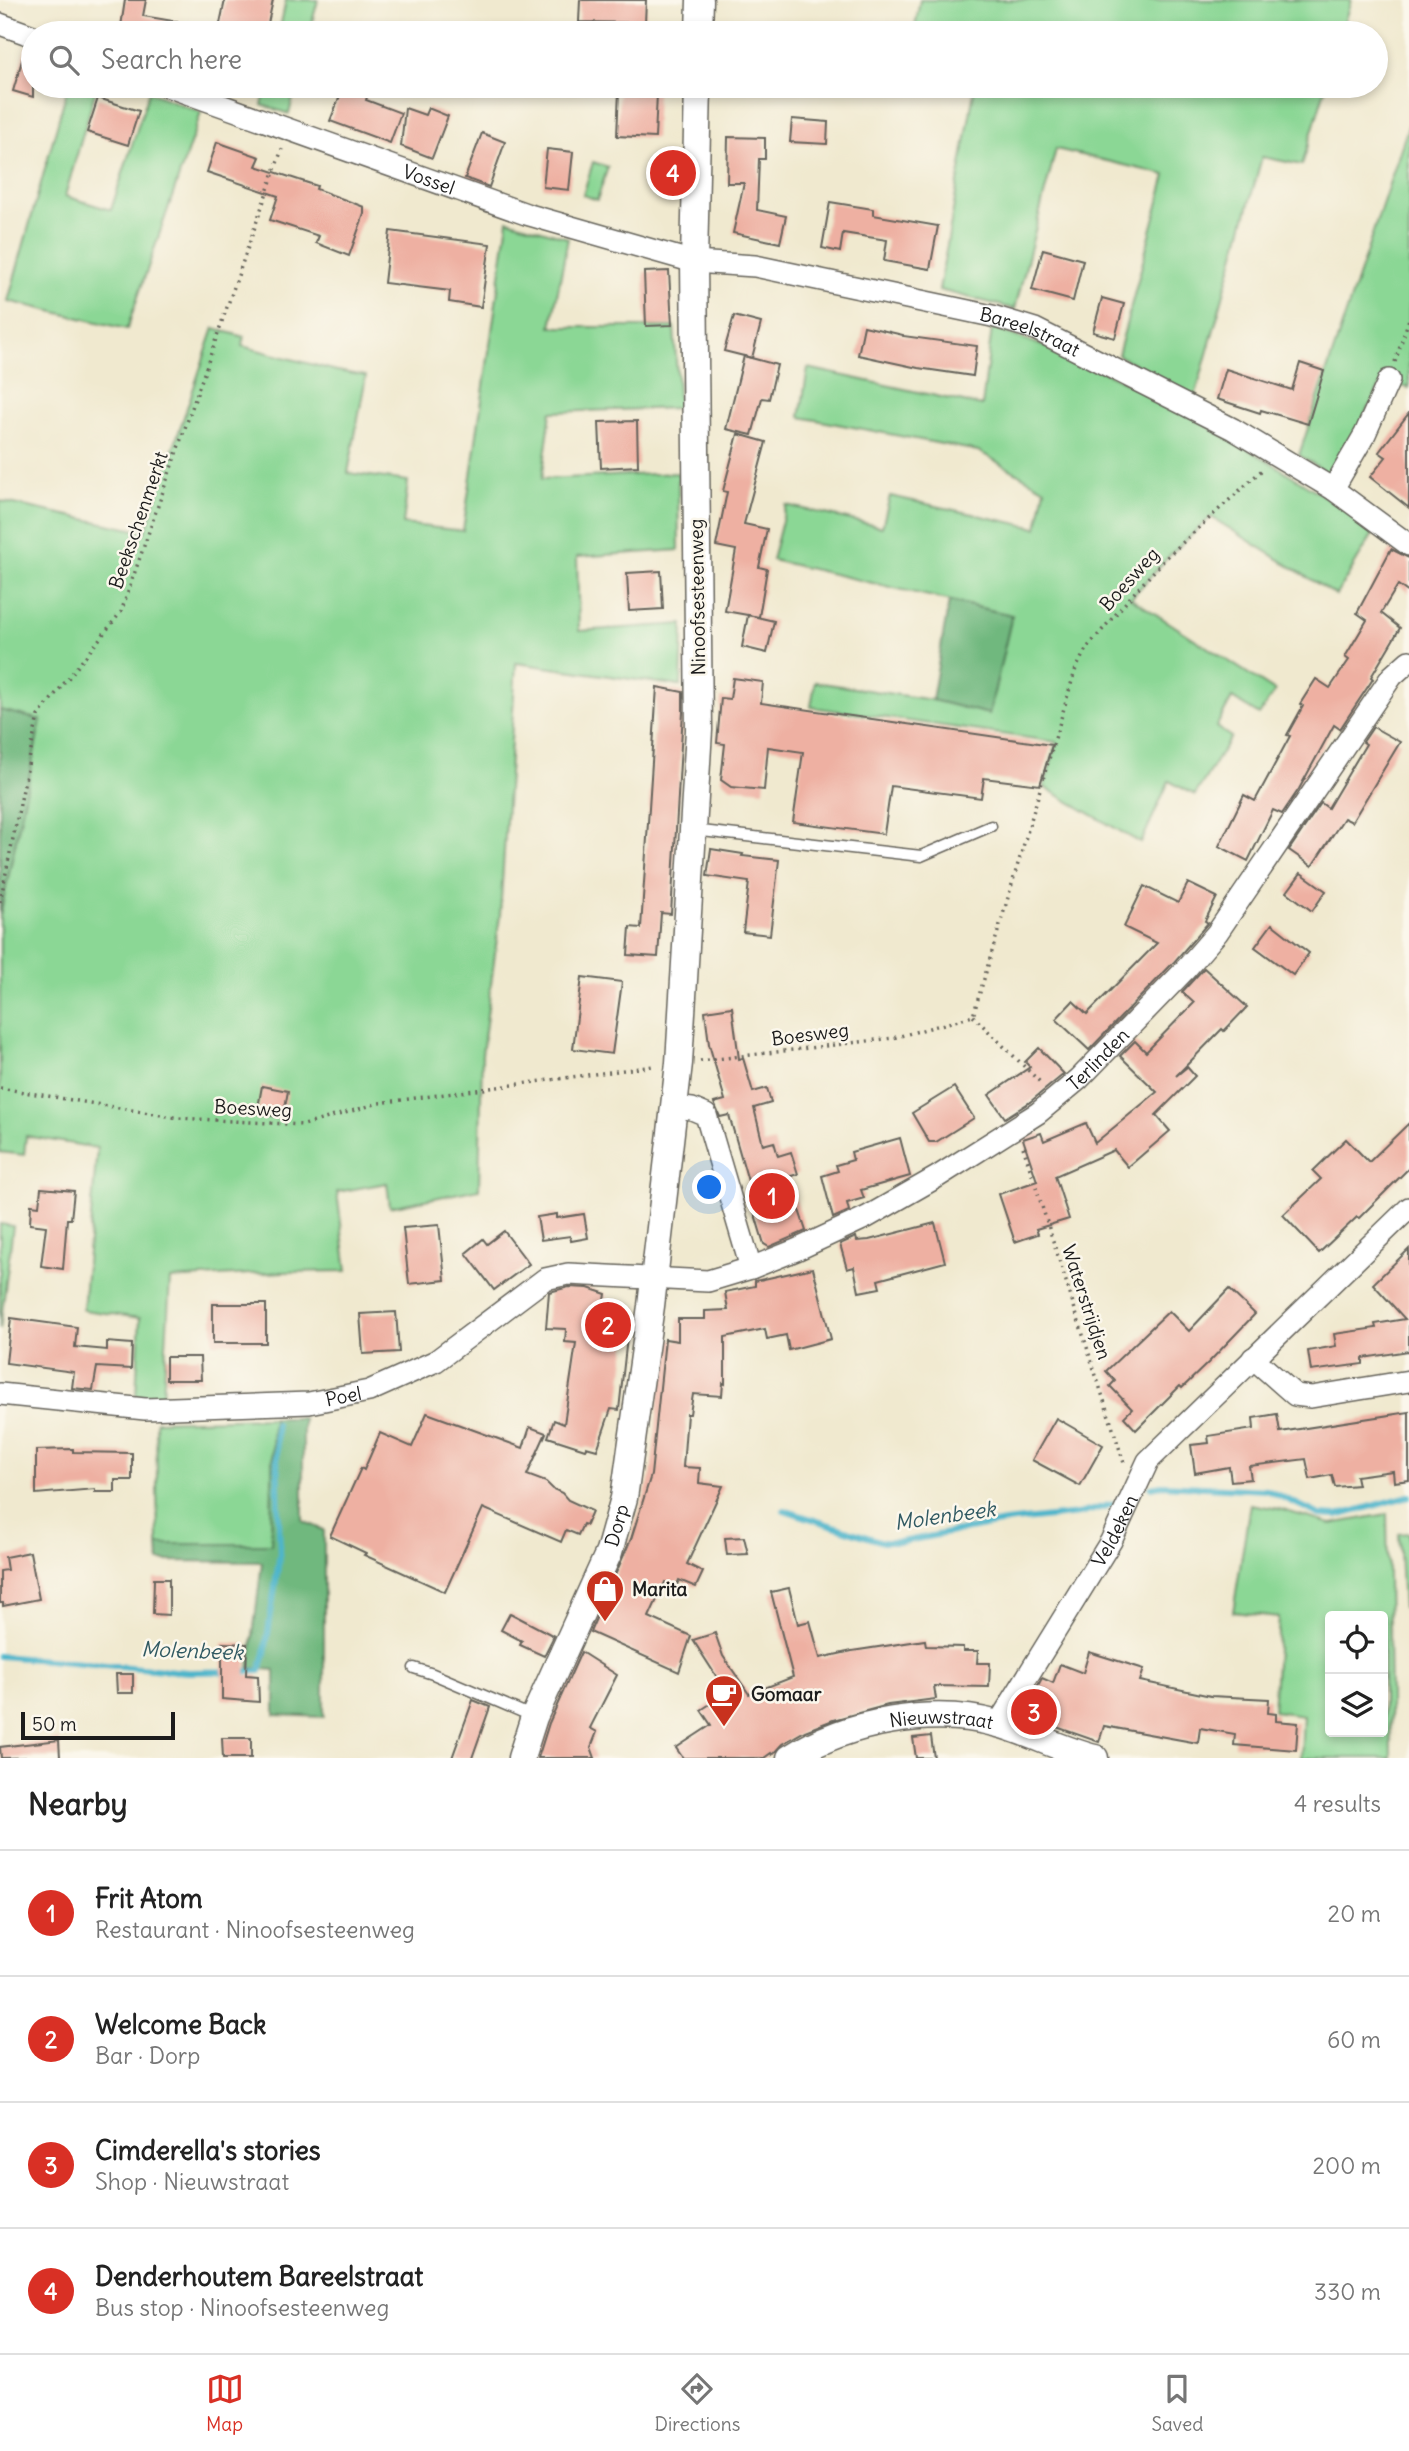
<!DOCTYPE html>
<meta charset="utf-8">
<style>
body{margin:0;font-family:Delius,sans-serif;background:#f2f2f2;color:#222}
.controls{position:absolute;right:21px;bottom:21px;display:grid;overflow:hidden;border-radius:7px;box-shadow:0 4px 10px #0003}
.controls button{width:63px;height:63px;display:grid;place-items:center;padding:0;border:0;border-bottom:2px solid #e0e0e0;background:#fff;color:#222;font:35px sans-serif}
.scale{position:absolute;left:21px;bottom:18px;width:154px;box-sizing:border-box;padding-left:7px;border:4px solid #1c1c1c;border-top:0;font-size:19px;line-height:24px;white-space:nowrap;color:#1c1c1c;-webkit-text-stroke:5px #fbf7ec;paint-order:stroke}
.you{position:absolute;left:710px;top:1188px;width:24px;height:24px;margin:-18px;border:5px solid #fff;border-radius:50%;background:#1a73e8;box-shadow:0 0 0 10px #1a73e833}
.badge{display:grid;place-items:center;width:46px;height:46px;border-radius:50%;background:#d93025;color:#fff;font-size:23px;font-weight:700}
.pin{position:absolute;translate:-50% -50%;border:4px solid #fff;box-shadow:0 2px 7px #0006}
.list{margin:0;padding:0;list-style:none}
h2{display:flex;justify-content:space-between;align-items:center;height:91px;margin:0;padding:0 28px;font-size:30px}
h2 small{font-size:23px;font-weight:400;color:#767676}
.list li{display:grid;grid-template-columns:46px 1fr auto;gap:21px;align-items:center;box-sizing:border-box;height:126px;padding:0 28px;border-top:2px solid #e0e0e0}
.list b{display:block;font-size:26px;white-space:nowrap}
.list p{margin:0;font-size:23px;white-space:nowrap;color:#767676}
.list em{font-size:23px;font-style:normal;color:#767676}
.icon{flex:none;width:38px;height:38px;fill:none;stroke:currentColor;stroke-width:2;stroke-linecap:round;stroke-linejoin:round}
.map{position:relative;flex:none;width:1409px;height:1758px;overflow:hidden}
.search{position:absolute;background:#fff;box-shadow:0 4px 10px #0003;left:21px;right:21px;top:21px;height:77px;display:flex;align-items:center;gap:18px;box-sizing:border-box;padding:0 24px;border-radius:38px;color:#767676;font-size:26px}
.sheet{height:595px;background:#fff}
nav{display:flex;justify-content:space-around;align-items:center;box-sizing:border-box;height:98px;border-top:2px solid #e0e0e0;background:#fff;font-size:19px;color:#767676}
nav a{display:grid;justify-items:center;gap:4px}
nav .on{color:#d93025}
.map>svg:first-child{display:block}
.green{fill:#8bd795;stroke:#547a58;stroke-width:2;fill-rule:evenodd}
.forest{fill:#70b87e;stroke:#466a4d;stroke-width:2}
.lines{fill:none;stroke-linecap:round;stroke-linejoin:round}
.stream{stroke:#4db5cb;stroke-width:6}
.building{fill:#eeb0a2}
.service-casing{stroke:#66645b;stroke-width:13}
.minor-casing{stroke:#66645b;stroke-width:24}
.tertiary-casing{stroke:#66645b;stroke-width:29}
.path{stroke:#66645b;stroke-width:3.5;stroke-dasharray:2 5;stroke-linecap:butt}
.service{stroke:#fff;stroke-width:10}
.minor{stroke:#fff;stroke-width:21}
.tertiary{stroke:#fff;stroke-width:26}
.labels{text-anchor:middle;stroke-width:5;stroke-linejoin:round;paint-order:stroke}
.street-label{font-size:19px;fill:#1c1c1c;stroke:#fbf7ec}
.poi-label{font-size:19px;font-weight:bold;fill:#1c1c1c;stroke:#fbf7ec;text-anchor:start}
.water-label{font-size:21px;font-style:italic;fill:#305962;stroke:#fbf7ec}
</style>
<div class="map">
<svg width="1409" height="1758" viewBox="0 0 1409 1758">
<rect width="100%" height="100%" fill="#fbf7ec"/>
<filter id="ink" filterUnits="userSpaceOnUse"><feTurbulence type="fractalNoise" baseFrequency=".0143" numOctaves="2"/><feDisplacementMap in="SourceGraphic" scale="14" xChannelSelector="R" yChannelSelector="G"/><feConvolveMatrix kernelMatrix="1 2 1 2 8 2 1 2 1" color-interpolation-filters="sRGB"/></filter>
<filter id="wash" filterUnits="userSpaceOnUse"><feTurbulence type="fractalNoise" baseFrequency=".00686" numOctaves="4" result="noise"/><feDisplacementMap in="SourceGraphic" scale="28" xChannelSelector="R" yChannelSelector="G"/><feGaussianBlur stdDeviation="1.57" result="paint"/><feColorMatrix in="noise" values="0 0 0 0 0 0 0 0 0 0 0 0 0 0 0 0 0 1.4 0 .05"/><feComposite in="paint" operator="in"/></filter>
<g filter="url(#wash)">
<rect width="100%" height="100%" fill="#f0e9cf"/>
<g class="green">
<polygon points="286,0 318,0 309,33 279,33"/>
<polygon points="920,0 1351,0 1341,33 914,33"/>
<polygon points="68,86 97,86 65,196 111,210 149,92 201,112 127,329 8,301"/>
<polygon points="267,86 296,86 289,114 262,105"/>
<polygon points="975,86 1326,86 1302,165 1262,157 1195,397 1118,355 1166,175 1056,149 1015,309 939,290"/>
<polygon points="1409,124 1409,388 1383,381 1333,476 1299,455"/>
<polygon points="593,162 608,167 597,200 583,195"/>
<polygon points="508,220 568,238 551,327 674,327 679,408 551,412 542,479 678,473 679,550 577,557 579,631 683,624 681,686 516,663 500,915 482,1054 479,1189 390,1207 387,1183 337,1192 347,1271 283,1272 170,1279 163,1397 136,1396 140,1318 83,1310 97,1148 26,1136 24,1155 0,1152 0,916 41,720 0,710 0,501 145,532 214,328 244,337 242,346 337,371 366,376 348,473 408,481 403,524 463,531"/>
<polygon points="992,328 1069,355 1162,400 1270,462 1376,529 1336,595 1211,517 1170,555 1131,598 1275,691 1259,715 1232,698 1216,727 1231,737 1195,795 1169,781 1141,843 1044,787 1057,742 811,707 815,682 932,700 989,714 1012,615 772,560 786,505 882,527 890,496 1037,528 1045,489 978,451 800,417 808,368 982,406"/>
<polygon points="0,1224 13,1226 0,1329"/>
<polygon points="273,1418 271,1545 158,1544 156,1421"/>
<path d="M1250,1504L1279,1509L1331,1524L1387,1514L1391,1758H1301L1303,1715L1273,1711L1279,1617L1233,1612ZM1330,1616H1383V1732H1330Z"/>
<polygon points="1409,1533 1409,1606 1403,1607 1399,1534"/>
</g>
<g class="forest">
<polygon points="949,601 1012,615 989,714 932,700"/>
<polygon points="0,710 41,720 0,916"/>
<polygon points="273,1418 303,1418 303,1521 324,1530 324,1717 275,1715 275,1670 249,1668 262,1562 159,1561 158,1544 271,1544"/>
</g>
<g class="lines">
<g class="stream">
<polyline points="1151,1487 1162,1485 1267,1490 1320,1515 1337,1516 1409,1496"/>
<polyline points="784,1510 883,1542 901,1542 1005,1522 1079,1514 1113,1504"/>
<polyline points="0,1656 188,1672 260,1671 265,1653 280,1553 276,1424"/>
</g>
</g>
<g id="blocks">
<g class="building">
<polygon points="125,0 146,0 143,16 191,24 190,33 120,33"/>
<polygon points="225,0 273,0 266,33 218,33"/>
<polygon points="580,0 646,0 645,23 579,22"/>
<polygon points="26,47 33,49 33,97 13,91"/>
<polygon points="344,86 368,94 366,100 401,113 390,143 330,121"/>
<polygon points="619,91 657,93 655,138 617,136"/>
<polygon points="98,98 139,111 128,145 87,132"/>
<polygon points="405,108 425,115 428,108 448,116 432,158 401,146"/>
<polygon points="792,119 828,122 827,144 790,142"/>
<polygon points="482,133 505,142 489,187 465,178"/>
<polygon points="728,137 765,138 765,159 759,159 757,210 786,216 780,243 733,233 744,183 727,183"/>
<polygon points="217,142 260,157 256,166 317,186 316,189 364,207 364,214 349,256 316,243 319,236 270,220 278,196 207,172"/>
<polygon points="547,149 573,152 569,190 543,187"/>
<polygon points="830,202 873,209 873,215 938,226 930,269 884,261 887,240 843,233 840,252 822,248"/>
<polygon points="390,231 490,244 481,307 449,302 450,291 384,283"/>
<polygon points="1043,249 1083,260 1073,301 1032,290"/>
<polygon points="669,271 672,325 646,326 644,272"/>
<polygon points="1102,298 1124,304 1115,338 1093,332"/>
<polygon points="734,316 761,323 752,358 724,351"/>
<polygon points="864,326 903,335 903,336 977,346 973,376 918,368 858,355"/>
<polygon points="744,356 777,365 769,399 762,398 752,435 726,429"/>
<polygon points="1300,363 1324,371 1308,424 1261,410 1260,413 1217,399 1226,369 1292,390"/>
<polygon points="1409,413 1409,508 1370,477 1386,457 1379,452"/>
<polygon points="637,421 638,466 601,468 599,422"/>
<polygon points="738,434 766,442 744,524 767,529 759,567 767,569 759,617 725,611 736,550 716,546 727,492 723,491"/>
<polygon points="1391,549 1409,558 1409,593 1398,585 1381,613 1400,628 1371,677 1373,679 1340,729 1334,725 1299,789 1282,814 1273,810 1248,861 1219,846 1244,795 1255,801 1290,736 1287,735 1303,706 1300,704 1316,679 1330,688 1349,660 1345,657 1367,620 1357,613"/>
<polygon points="661,571 663,609 629,611 627,573"/>
<polygon points="748,615 774,621 767,653 742,647"/>
<polygon points="733,678 763,682 761,703 1052,745 1040,785 984,778 981,798 891,786 884,834 793,822 803,752 768,747 764,790 731,787 721,780 725,744 717,743 721,698 730,699"/>
<polygon points="657,687 683,692 683,712 671,914 661,913 658,957 628,955 630,927 641,928"/>
<polygon points="1373,727 1400,742 1352,822 1344,818 1312,866 1289,850 1321,803 1328,808 1366,744 1363,742"/>
<polygon points="711,849 743,854 742,856 779,860 770,935 743,932 749,882 707,876"/>
<polygon points="1301,873 1326,891 1312,911 1287,892"/>
<polygon points="1188,883 1217,897 1205,921 1208,923 1174,962 1089,1050 1056,1019 1073,1001 1087,1014 1157,943 1124,927 1144,886 1178,903"/>
<polygon points="1272,924 1309,953 1293,975 1255,947"/>
<polygon points="1204,968 1247,1007 1224,1031 1222,1029 1176,1076 1187,1067 1195,1076 1156,1115 1170,1131 1128,1167 1114,1150 1055,1176 1069,1219 1036,1229 1038,1234 1015,1242 999,1194 1037,1181 1023,1139 1041,1133 1044,1141 1086,1123 1095,1143 1157,1092 1120,1056 1135,1041 1146,1052 1194,1003 1182,992"/>
<polygon points="582,977 622,982 612,1054 573,1049"/>
<polygon points="732,1007 739,1059 743,1058 753,1092 767,1088 771,1103 754,1108 763,1145 774,1142 778,1156 791,1152 798,1174 788,1177 806,1231 769,1247 764,1244 747,1188 750,1188 729,1115 720,1117 714,1103 725,1100 709,1044 705,1011"/>
<polygon points="1039,1048 1064,1074 1030,1102 1005,1118 989,1095 1030,1067 1025,1062"/>
<polygon points="262,1086 288,1091 283,1118 257,1113"/>
<polygon points="954,1087 974,1118 936,1142 929,1142 912,1113"/>
<polygon points="1409,1123 1409,1168 1359,1218 1357,1217 1319,1253 1283,1215 1321,1179 1313,1171 1346,1139 1369,1162"/>
<polygon points="900,1138 910,1176 861,1190 864,1198 847,1203 849,1211 833,1218 822,1176 838,1171 836,1165 853,1160 851,1152"/>
<polygon points="41,1188 74,1191 71,1219 67,1219 63,1269 41,1266 46,1226 30,1224 31,1205 39,1206"/>
<polygon points="557,1214 557,1218 584,1214 588,1238 571,1241 570,1236 541,1240 537,1217"/>
<polygon points="935,1223 945,1262 878,1280 880,1288 859,1292 854,1267 847,1269 840,1244 856,1237 857,1241 869,1240"/>
<polygon points="439,1225 445,1280 409,1284 403,1228"/>
<polygon points="504,1231 529,1264 494,1290 466,1253 483,1239 487,1244"/>
<polygon points="1409,1249 1409,1351 1363,1358 1363,1364 1311,1371 1308,1351 1336,1346 1334,1334 1376,1328 1375,1324 1405,1319 1373,1284"/>
<polygon points="813,1268 831,1339 789,1350 786,1335 767,1339 765,1329 725,1337 725,1384 723,1383 722,1396 693,1394 690,1414 687,1414 683,1467 700,1468 699,1483 723,1486 687,1564 703,1572 696,1587 679,1580 676,1587 665,1582 649,1617 691,1636 679,1672 590,1632 631,1539 651,1475 665,1339 678,1341 678,1319 705,1319 705,1311 728,1310 725,1292 755,1286 755,1281"/>
<polygon points="569,1287 588,1288 606,1294 604,1307 630,1310 619,1410 611,1409 597,1450 586,1447 585,1449 548,1437 554,1420 564,1424 576,1343 565,1342 566,1329 546,1328 549,1292"/>
<polygon points="1229,1289 1255,1314 1209,1362 1182,1388 1180,1386 1136,1430 1124,1417 1132,1409 1110,1386 1115,1381 1106,1371 1169,1311 1189,1331"/>
<rect x="213" y="1304" width="53" height="39"/>
<polygon points="396,1312 399,1352 363,1354 360,1314"/>
<polygon points="11,1318 77,1327 75,1347 107,1350 107,1342 132,1344 131,1369 97,1367 93,1390 72,1388 74,1372 6,1363"/>
<polygon points="166,1357 200,1357 201,1380 166,1380"/>
<polygon points="1409,1412 1409,1480 1394,1482 1393,1471 1356,1476 1358,1485 1335,1487 1332,1475 1310,1479 1306,1459 1249,1466 1251,1479 1231,1481 1229,1467 1195,1473 1191,1445 1209,1443 1208,1436 1254,1429 1253,1418 1277,1414 1280,1432"/>
<polygon points="427,1413 523,1448 530,1427 546,1433 527,1475 546,1482 553,1489 562,1493 568,1500 592,1511 586,1525 583,1524 578,1535 566,1530 561,1542 483,1508 445,1592 364,1555 366,1553 330,1536 361,1468 364,1470 380,1433 412,1447"/>
<polygon points="1056,1418 1103,1445 1080,1486 1032,1460"/>
<polygon points="73,1449 73,1452 132,1453 132,1480 115,1480 115,1492 95,1492 95,1489 36,1494 36,1450"/>
<polygon points="744,1537 748,1554 727,1555 725,1538"/>
<polygon points="30,1552 39,1599 3,1606 3,1603 0,1603 0,1571 7,1570 5,1557"/>
<polygon points="154,1579 169,1579 169,1615 153,1614"/>
<polygon points="789,1588 798,1624 810,1621 820,1658 852,1651 925,1640 926,1646 963,1647 963,1651 978,1651 977,1663 990,1663 989,1687 934,1686 936,1699 888,1705 833,1720 805,1731 782,1744 772,1755 771,1753 764,1758 683,1758 676,1748 711,1725 701,1710 727,1693 693,1640 715,1633 723,1656 749,1694 793,1677 771,1592"/>
<polygon points="510,1613 554,1636 544,1656 520,1645 522,1641 501,1630"/>
<polygon points="222,1643 247,1644 246,1675 258,1676 259,1702 222,1699"/>
<polygon points="581,1652 617,1675 590,1728 597,1732 591,1747 595,1758 538,1758 549,1723"/>
<polygon points="1089,1652 1144,1669 1140,1681 1211,1696 1269,1699 1268,1713 1276,1714 1276,1721 1298,1723 1296,1750 1234,1745 1235,1734 1200,1728 1198,1743 1104,1726 1099,1742 1022,1715 1042,1678 1053,1683 1060,1664 1083,1673"/>
<polygon points="116,1674 133,1674 133,1693 117,1693"/>
<polygon points="473,1700 490,1707 472,1758 452,1758"/>
<polygon points="931,1736 934,1758 916,1758 913,1738"/>
<polygon points="222,1738 251,1738 251,1758 223,1758"/>
<polygon points="59,1740 60,1757 1,1758 0,1747"/>
</g>
</g>
</g>
<g filter="url(#ink)">
<use href="#blocks" fill-opacity="0" stroke="#66645b" stroke-width="2"/>
<g class="lines">
<defs>
<g id="service">
<polyline points="693,830 921,856 991,826"/>
<polyline points="414,1668 433,1674 534,1717"/>
</g>
<g id="minor">
<polyline points="0,24 33,36"/>
<path id="s1" d="M167,86L526,214L694,262L755,266L992,316L1035,329L1233,429L1333,489L1409,545"/>
<polyline points="1333,489 1365,434 1389,380"/>
<polyline points="674,1107 692,1109 706,1115 751,1268"/>
<polyline points="1253,1358 1295,1395 1311,1397 1409,1381"/>
<path id="s2" d="M0,1394L145,1409L309,1403L369,1391L436,1361L545,1279L568,1274L708,1281L751,1268L796,1250L867,1217L937,1177L1038,1113L1079,1079L1184,971L1217,933L1392,676L1409,661"/>
<path id="s3" d="M998,1724L1111,1541L1148,1461L1409,1208"/>
</g>
<g id="tertiary">
<polyline points="699,33 700,0"/>
<path id="s4" d="M521,1758L534,1717L609,1552L624,1498L651,1306L679,1063L699,730L694,262L698,86"/>
<path id="s5" d="M790,1758C848,1721 933,1706 998,1724C1031,1733 1062,1750 1095,1758"/>
</g>
</defs>
<use href="#service" class="service-casing"/>
<use href="#minor" class="minor-casing"/>
<use href="#tertiary" class="tertiary-casing"/>
<g class="path">
<polyline points="1395,362 1409,319"/>
<polyline points="0,902 38,716 121,612 282,149"/>
<polyline points="973,1016 1041,1083"/>
<polyline points="700,1061 893,1038 973,1016 1075,671 1086,649 1133,594 1167,557 1262,470"/>
<polyline points="0,1088 179,1118 304,1125 379,1103 654,1066"/>
<polyline points="1023,1147 1124,1463"/>
</g>
<use href="#service" class="service"/>
<use href="#minor" class="minor"/>
<use href="#tertiary" class="tertiary"/>
</g>
</g>
<defs>
<symbol id="shop-pin" viewBox="-11 -11 22 30"><path d="M0 17L-7.5 6A9.5 9.5 0 1 1 7.5 6Z" fill="#c8321e" stroke="#fbf7ec"/><path d="M-5-2.5h2.3a2.7 3.5 0 0 1 5.4 0H5L5.5 6h-11ZM-1.5-2.5h3a1.5 2.3 0 0 0-3 0Z" fill="#fff"/></symbol>
<symbol id="cafe-pin" viewBox="-11 -11 22 30"><path d="M0 17L-7.5 6A9.5 9.5 0 1 1 7.5 6Z" fill="#c8321e" stroke="#fbf7ec"/><path d="M-5.5-4.5H6V0H3Q3 3.5 0 3.5H-2.5Q-5.5 3.5-5.5 0ZM3-3.2v2h1.7v-2ZM-6 4.5H4V6H-6Z" fill="#fff"/></symbol>
</defs>
<g fill-rule="evenodd">
<use href="#shop-pin" x="583" y="1567" width="44" height="60"/>
<use href="#cafe-pin" x="702" y="1672" width="44" height="60"/>
</g>
<g class="labels">
<g class="street-label">
<text dy="7" stroke="none"><textPath href="#s1" startOffset="278">Vossel</textPath></text>
<text dy="7" stroke="none"><textPath href="#s1" startOffset="900">Bareelstraat</textPath></text>
<text transform="translate(138 520) rotate(-71)" y="7">Beekschenmerkt</text>
<text transform="translate(1129 579) rotate(-48)" y="7">Boesweg</text>
<text transform="translate(697 597) rotate(-91)" y="7">Ninoofsesteenweg</text>
<text transform="translate(810 1034) rotate(-7)" y="7">Boesweg</text>
<text dy="7" stroke="none"><textPath href="#s2" startOffset="1197">Terlinden</textPath></text>
<text transform="translate(253 1108) rotate(3)" y="7">Boesweg</text>
<text transform="translate(1087 1302) rotate(72)" y="7">Waterstrijdjen</text>
<text dy="7" stroke="none"><textPath href="#s2" startOffset="345">Poel</textPath></text>
<text dy="7" stroke="none"><textPath href="#s4" startOffset="252">Dorp</textPath></text>
<text dy="7" stroke="none"><textPath href="#s3" startOffset="226">Veldeken</textPath></text>
<text dy="7" stroke="none"><textPath href="#s5" startOffset="159">Nieuwstraat</textPath></text>
</g>
<g class="poi-label">
<text x="632" y="1596">Marita</text>
<text x="751" y="1701">Gomaar</text>
</g>
<g class="water-label">
<text transform="translate(945 1516) rotate(-8)" y="7">Molenbeek</text>
<text transform="translate(192 1651) rotate(2)" y="7">Molenbeek</text>
</g>
</g>
</svg>
<div class="controls">
<button><svg class="icon" aria-label="locate" viewBox="0 0 24 24"><circle cx="12" cy="12" r="6"/><path d="M12 2v4M12 18v4M2 12h4M18 12h4"/></svg></button>
<button><svg class="icon" aria-label="layers" viewBox="0 0 24 24"><path d="M12 4l9 5-9 5-9-5zM3 14l9 5 9-5"/></svg></button>
</div>
<div class="scale">50 m</div>
<div class="you"></div>
<div class="pin badge" style="left:772px;top:1196px">1</div>
<div class="pin badge" style="left:608px;top:1325px">2</div>
<div class="pin badge" style="left:1034px;top:1712px">3</div>
<div class="pin badge" style="left:673px;top:173px">4</div>
<div class="search"><svg class="icon" aria-label="search" viewBox="0 0 24 24"><circle cx="10" cy="10" r="6"/><path d="M15 15l6 6"/></svg>Search here</div>
</div>
<section class="sheet">
<h2>Nearby<small>4 results</small></h2>
<ul class="list">
<li><span class="badge">1</span><div><b>Frit Atom</b><p>Restaurant · Ninoofsesteenweg</p></div><em>20 m</em></li>
<li><span class="badge">2</span><div><b>Welcome Back</b><p>Bar · Dorp</p></div><em>60 m</em></li>
<li><span class="badge">3</span><div><b>Cimderella's stories</b><p>Shop · Nieuwstraat</p></div><em>200 m</em></li>
<li><span class="badge">4</span><div><b>Denderhoutem Bareelstraat</b><p>Bus stop · Ninoofsesteenweg</p></div><em>330 m</em></li>
</ul>
</section>
<nav>
<a class="on"><svg class="icon" aria-label="map" viewBox="0 0 24 24"><path d="M3 6l6-2 6 2 6-2v14l-6 2-6-2-6 2zM9 4v14M15 6v14"/></svg>Map</a>
<a><svg class="icon" aria-label="directions" viewBox="0 0 24 24"><path d="M12 3l9 9-9 9-9-9zM9 14v-3h6M13 9l2 2-2 2"/></svg>Directions</a>
<a><svg class="icon" aria-label="saved" viewBox="0 0 24 24"><path d="M7 4h10v16l-5-4-5 4z"/></svg>Saved</a>
</nav>
